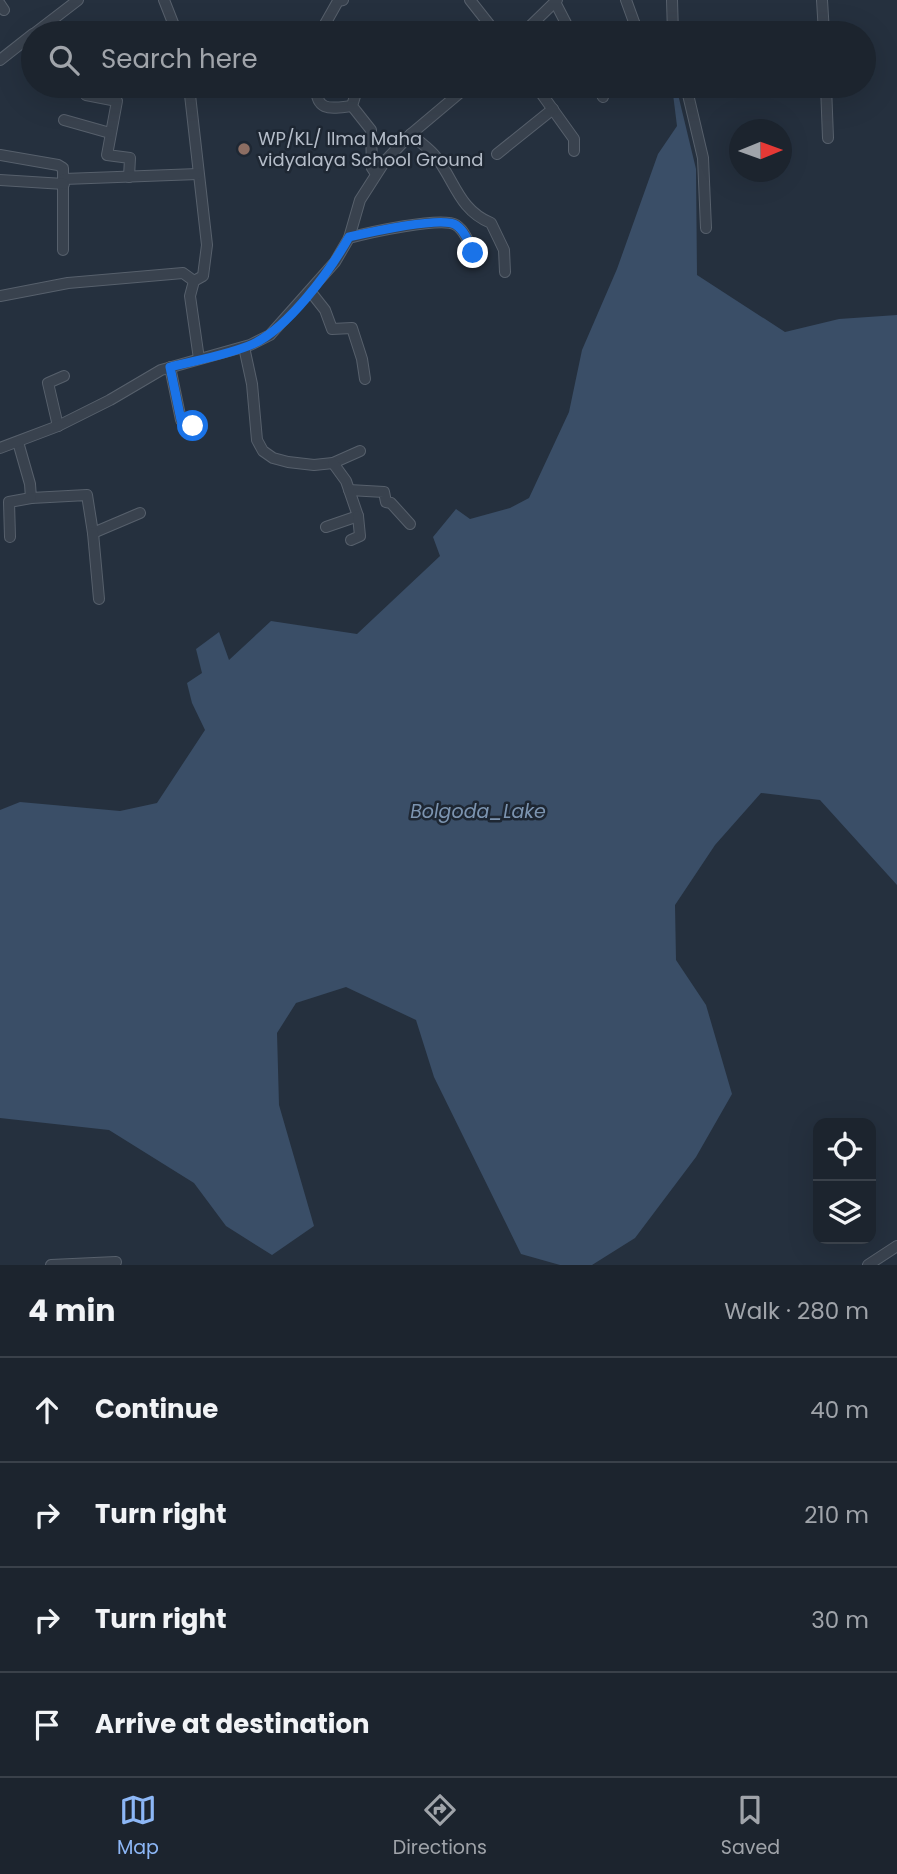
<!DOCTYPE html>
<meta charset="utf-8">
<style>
body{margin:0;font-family:Poppins,sans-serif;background:#252c36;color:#f1f3f6}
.controls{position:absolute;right:21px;bottom:21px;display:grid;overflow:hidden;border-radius:14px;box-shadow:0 7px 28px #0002}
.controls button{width:63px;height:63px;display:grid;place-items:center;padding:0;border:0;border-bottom:2px solid #3a414a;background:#1c242e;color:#f1f3f6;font:35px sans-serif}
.compass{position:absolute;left:729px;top:119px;width:63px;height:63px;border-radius:50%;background:#1c242e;box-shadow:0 7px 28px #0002;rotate:89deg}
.stop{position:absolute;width:21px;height:21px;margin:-16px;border:5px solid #1a73e8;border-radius:50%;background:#fff}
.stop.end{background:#1a73e8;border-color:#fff;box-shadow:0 2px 7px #0008}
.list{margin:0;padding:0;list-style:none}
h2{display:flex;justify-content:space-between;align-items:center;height:91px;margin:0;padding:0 28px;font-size:30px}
h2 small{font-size:23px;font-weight:400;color:#a0a4aa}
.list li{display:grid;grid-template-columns:46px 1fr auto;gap:21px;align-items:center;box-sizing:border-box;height:105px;padding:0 28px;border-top:2px solid #3a414a}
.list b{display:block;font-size:26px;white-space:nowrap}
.list em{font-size:23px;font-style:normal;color:#a0a4aa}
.icon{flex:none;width:38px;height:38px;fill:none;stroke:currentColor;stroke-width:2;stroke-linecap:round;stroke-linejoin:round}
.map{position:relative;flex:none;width:897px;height:1265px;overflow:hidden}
.search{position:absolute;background:#1c242e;box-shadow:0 7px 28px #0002;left:21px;right:21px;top:21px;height:77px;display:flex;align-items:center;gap:18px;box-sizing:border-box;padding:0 24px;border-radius:38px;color:#a0a4aa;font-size:26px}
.sheet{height:511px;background:#1c242e}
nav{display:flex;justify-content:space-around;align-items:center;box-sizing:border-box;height:98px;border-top:2px solid #3a414a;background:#1c242e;font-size:19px;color:#a0a4aa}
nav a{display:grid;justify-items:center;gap:4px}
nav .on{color:#8db7f6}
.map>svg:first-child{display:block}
.water{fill:#3a4e67}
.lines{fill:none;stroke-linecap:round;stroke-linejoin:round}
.minor-casing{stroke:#57606c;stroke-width:12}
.minor{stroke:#39424e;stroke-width:10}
.route{stroke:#1a73e8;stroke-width:9}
.education-dot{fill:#8d6e63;stroke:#1e2733;stroke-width:2.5}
.labels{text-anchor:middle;stroke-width:5;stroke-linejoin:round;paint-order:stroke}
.poi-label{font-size:18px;fill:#b5bdc9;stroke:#1e2733;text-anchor:start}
.water-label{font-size:19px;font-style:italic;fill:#7c94b0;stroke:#1e2733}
</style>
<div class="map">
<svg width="897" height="1265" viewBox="0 0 897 1265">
<rect width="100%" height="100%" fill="#25303e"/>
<polygon class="water" points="672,86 676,86 696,169 697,275 785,332 839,319 897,315 897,885 820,800 761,793 715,845 675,905 676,960 706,1005 732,1094 696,1157 635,1238 592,1265 560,1265 521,1254 434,1077 416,1020 346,987 296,1003 277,1033 279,1105 314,1226 272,1255 226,1226 194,1183 109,1130 0,1118 0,810 20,802 120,811 157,803 205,730 192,703 187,683 202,673 196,649 219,632 229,660 271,621 357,634 440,556 433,537 456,509 470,519 510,508 529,498 569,412 582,350 617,269 658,154 677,126"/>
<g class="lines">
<defs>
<g id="minor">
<polyline points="164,0 177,33"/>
<polyline points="470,0 496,33"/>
<polyline points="626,0 638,33"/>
<polyline points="672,0 673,33"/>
<polyline points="822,0 824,33"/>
<polyline points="555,2 571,33"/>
<polyline points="0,4 4,10"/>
<polyline points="35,33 78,0"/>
<polyline points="320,33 338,1 343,0"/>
<polyline points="523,33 557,0"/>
<polyline points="0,60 33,34"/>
<polyline points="87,86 86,95 117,101 107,155 130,158 129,177"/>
<polyline points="189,86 207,245 203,276 194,281"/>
<path d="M316,86C316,113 332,108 352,106"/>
<polyline points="358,86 352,106 371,130 372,168 376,174"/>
<polyline points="536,86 574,139 574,151"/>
<polyline points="597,86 603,97"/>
<polyline points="686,86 703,158 706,228"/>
<polyline points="826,86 828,138"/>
<polyline points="64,120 110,133"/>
<path d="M411,134C419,142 429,148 436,157C455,181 459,210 491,223L504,250L505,272"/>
<polyline points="497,154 553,109"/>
<polyline points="0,155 58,165 63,168 63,250"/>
<polyline points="64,179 198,174"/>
<polyline points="0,180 64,184"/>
<path d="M349,238C367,233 442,216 456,225C465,231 469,243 473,253"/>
<polyline points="310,291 325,310 332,329 352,328 362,359 365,379"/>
<polyline points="0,296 68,283 183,273 194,281 190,296 199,359"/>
<polyline points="244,347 252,384 257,440 263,451 273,458 288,462 314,465 333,463 360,451"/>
<polyline points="170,367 181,420 193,427 202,426"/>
<polyline points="58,426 48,383 64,376"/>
<polyline points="18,442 30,484 31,498 87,495 93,533 140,513"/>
<polyline points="0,448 58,426 110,400 161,370 250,345 270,335 335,262 349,238 360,200 385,161 411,134 468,86"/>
<polyline points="349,490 384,492 386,502 391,503 410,524"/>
<polyline points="326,527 358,516 346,481 333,463"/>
<polyline points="93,533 99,599"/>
<polyline points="10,537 9,502 31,498"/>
<polyline points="351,540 360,536 358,516"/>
<polyline points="51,1265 116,1262"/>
<polyline points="868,1265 897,1246"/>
</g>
</defs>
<use href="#minor" class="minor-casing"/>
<use href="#minor" class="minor"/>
</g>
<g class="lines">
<path class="route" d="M193,426L181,420L170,367C197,360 228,355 253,344C288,328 330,271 349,237C367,233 442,216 456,225C465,231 469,243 473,253"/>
</g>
<circle class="education-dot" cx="244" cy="149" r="7"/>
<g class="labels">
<g class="poi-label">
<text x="258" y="145">WP/KL/ Ilma Maha<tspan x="258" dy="21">vidyalaya School Ground</tspan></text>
</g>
<g class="water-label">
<text x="478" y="818">Bolgoda_Lake</text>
</g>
</g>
</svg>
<div class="controls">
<button><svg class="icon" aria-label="locate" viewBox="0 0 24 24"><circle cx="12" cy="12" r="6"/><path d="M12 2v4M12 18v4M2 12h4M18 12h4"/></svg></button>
<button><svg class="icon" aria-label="layers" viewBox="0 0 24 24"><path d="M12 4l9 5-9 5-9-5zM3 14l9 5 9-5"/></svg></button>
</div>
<svg class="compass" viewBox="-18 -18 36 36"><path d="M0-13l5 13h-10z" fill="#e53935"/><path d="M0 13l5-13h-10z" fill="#a0a4aa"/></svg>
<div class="stop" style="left:193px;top:426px"></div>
<div class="stop end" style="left:473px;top:253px"></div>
<div class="search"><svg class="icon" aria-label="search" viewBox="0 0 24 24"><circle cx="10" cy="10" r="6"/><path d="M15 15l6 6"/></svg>Search here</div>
</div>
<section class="sheet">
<h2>4 min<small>Walk · 280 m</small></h2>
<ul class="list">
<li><svg class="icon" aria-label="ahead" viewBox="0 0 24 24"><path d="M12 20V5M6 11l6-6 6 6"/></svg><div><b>Continue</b></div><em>40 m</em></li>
<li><svg class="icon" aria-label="right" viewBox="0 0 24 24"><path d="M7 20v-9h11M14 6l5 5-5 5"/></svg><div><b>Turn right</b></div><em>210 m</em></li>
<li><svg class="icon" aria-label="right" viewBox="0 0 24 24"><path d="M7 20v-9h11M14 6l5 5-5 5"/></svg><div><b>Turn right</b></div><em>30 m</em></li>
<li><svg class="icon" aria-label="arrive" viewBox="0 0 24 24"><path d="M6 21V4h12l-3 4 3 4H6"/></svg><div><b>Arrive at destination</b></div></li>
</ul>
</section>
<nav>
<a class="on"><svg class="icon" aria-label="map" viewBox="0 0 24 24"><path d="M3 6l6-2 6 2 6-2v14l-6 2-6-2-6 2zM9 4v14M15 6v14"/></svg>Map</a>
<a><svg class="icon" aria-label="directions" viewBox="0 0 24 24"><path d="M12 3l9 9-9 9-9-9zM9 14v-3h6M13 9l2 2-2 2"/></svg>Directions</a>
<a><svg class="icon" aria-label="saved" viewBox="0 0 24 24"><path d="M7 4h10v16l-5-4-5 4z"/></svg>Saved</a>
</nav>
